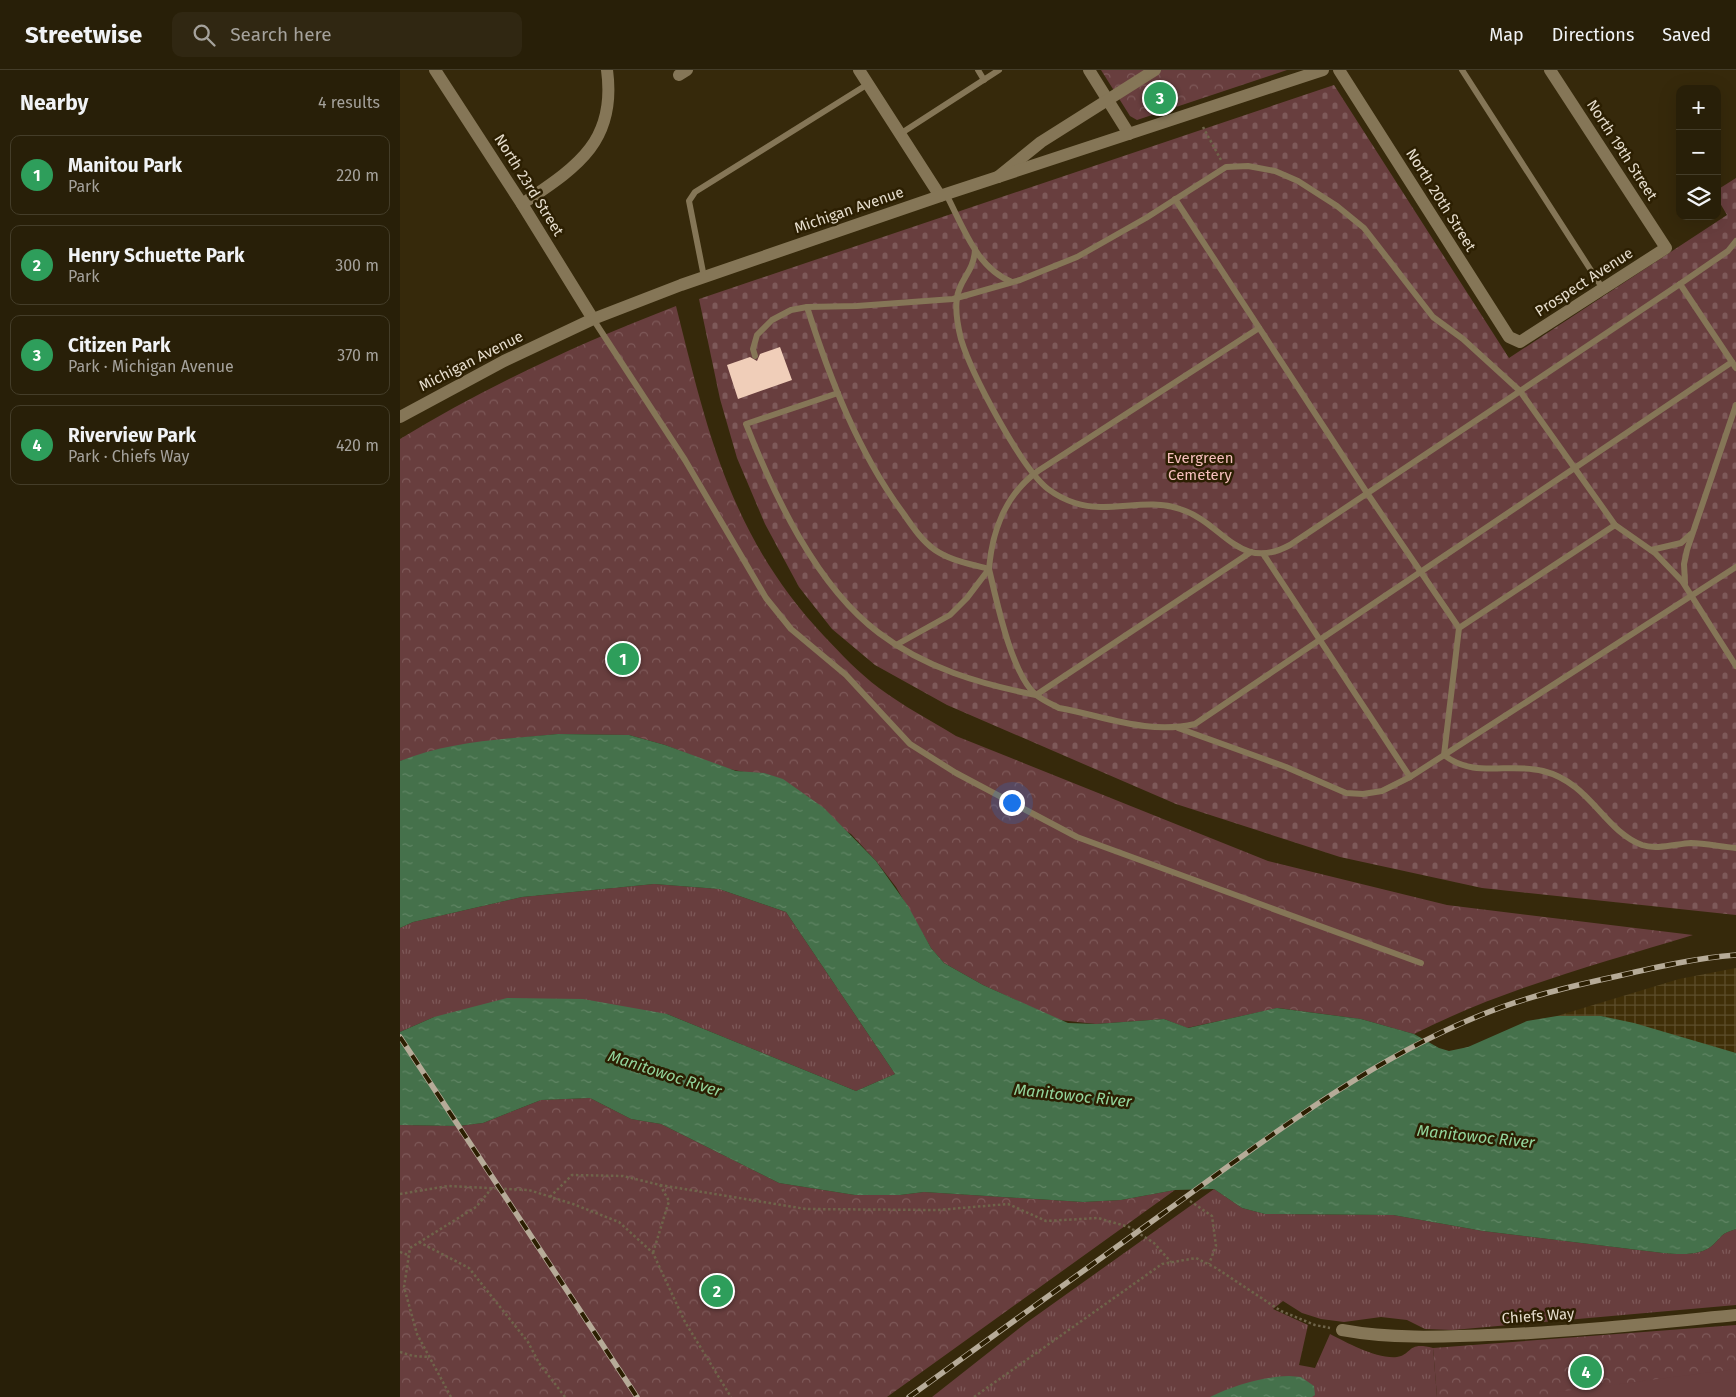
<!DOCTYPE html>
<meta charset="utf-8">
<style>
body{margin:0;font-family:"Fira Sans",sans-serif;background:#302712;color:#f1f3f6}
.controls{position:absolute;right:15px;top:15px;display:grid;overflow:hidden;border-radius:10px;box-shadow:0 5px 20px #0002}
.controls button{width:45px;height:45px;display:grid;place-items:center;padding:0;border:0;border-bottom:1px solid #443d29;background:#281f08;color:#f1f3f6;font:25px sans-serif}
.you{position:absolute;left:611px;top:732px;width:18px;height:18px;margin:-12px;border:4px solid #fff;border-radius:50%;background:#1a73e8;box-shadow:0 0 0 8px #1a73e833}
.badge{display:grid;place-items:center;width:32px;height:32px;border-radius:50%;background:#b1adfa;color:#fff;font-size:16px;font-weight:700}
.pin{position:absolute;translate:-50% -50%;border:2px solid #fff;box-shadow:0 1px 5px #0006}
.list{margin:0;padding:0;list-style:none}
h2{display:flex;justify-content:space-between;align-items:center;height:65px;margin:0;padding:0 20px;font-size:21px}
h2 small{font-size:16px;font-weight:400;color:#a5a29c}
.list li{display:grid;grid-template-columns:32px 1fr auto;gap:15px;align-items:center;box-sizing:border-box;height:80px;margin:0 10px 10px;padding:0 10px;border:1px solid #443d29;border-radius:10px}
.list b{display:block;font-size:19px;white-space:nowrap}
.list p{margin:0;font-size:16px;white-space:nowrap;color:#a5a29c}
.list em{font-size:16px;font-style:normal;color:#a5a29c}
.icon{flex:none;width:28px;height:28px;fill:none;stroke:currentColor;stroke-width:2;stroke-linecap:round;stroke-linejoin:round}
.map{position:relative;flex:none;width:1336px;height:1327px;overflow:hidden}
header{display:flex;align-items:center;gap:30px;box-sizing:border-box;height:70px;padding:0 25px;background:#281f08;border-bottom:1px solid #443d29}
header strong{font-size:24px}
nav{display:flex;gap:28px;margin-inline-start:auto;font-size:18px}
.search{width:350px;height:45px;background:#302712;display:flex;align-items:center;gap:12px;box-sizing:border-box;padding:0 18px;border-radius:10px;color:#a5a29c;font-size:19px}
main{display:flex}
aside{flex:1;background:#281f08}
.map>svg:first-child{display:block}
.industrial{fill:url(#industrial-grid)}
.grass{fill:url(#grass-tufts)}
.cemetery{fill:url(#cemetery-stones)}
.park{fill:url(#park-crowns)}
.pitch{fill:#683e3e}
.water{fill:url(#water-ripples)}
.building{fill:#f0ceb9}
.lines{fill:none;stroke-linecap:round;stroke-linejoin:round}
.path{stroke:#6f644a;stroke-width:2.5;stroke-dasharray:2.5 2.5;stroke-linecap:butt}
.service{stroke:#857657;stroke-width:6}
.minor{stroke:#857657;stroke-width:12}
.tertiary{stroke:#857657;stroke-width:12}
.rail-casing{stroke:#b6ab98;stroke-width:5.5}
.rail{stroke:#2c1f02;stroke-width:4;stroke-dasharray:11;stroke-linecap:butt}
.labels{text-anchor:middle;stroke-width:5;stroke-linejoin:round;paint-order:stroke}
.street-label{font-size:15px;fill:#e6ddcd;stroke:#2c1f02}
.park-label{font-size:15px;fill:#f6bfbd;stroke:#2c1f02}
.water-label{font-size:16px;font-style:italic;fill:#93d69c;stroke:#2c1f02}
</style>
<header>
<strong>Streetwise</strong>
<div class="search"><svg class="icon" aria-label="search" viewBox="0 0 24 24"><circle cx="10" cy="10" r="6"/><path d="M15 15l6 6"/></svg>Search here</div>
<nav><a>Map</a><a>Directions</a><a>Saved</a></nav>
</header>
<main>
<aside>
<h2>Nearby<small>4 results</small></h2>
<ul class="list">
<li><span class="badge" style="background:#2e9e5b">1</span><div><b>Manitou Park</b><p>Park</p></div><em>220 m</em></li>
<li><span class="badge" style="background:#2e9e5b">2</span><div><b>Henry Schuette Park</b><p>Park</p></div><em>300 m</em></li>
<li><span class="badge" style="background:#2e9e5b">3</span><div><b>Citizen Park</b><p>Park · Michigan Avenue</p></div><em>370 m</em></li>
<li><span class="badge" style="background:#2e9e5b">4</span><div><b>Riverview Park</b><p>Park · Chiefs Way</p></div><em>420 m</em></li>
</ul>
</aside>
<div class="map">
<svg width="1336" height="1327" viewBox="0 0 1336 1327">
<defs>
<pattern id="industrial-grid" width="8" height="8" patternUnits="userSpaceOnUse" patternTransform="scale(1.25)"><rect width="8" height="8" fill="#402f08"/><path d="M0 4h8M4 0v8" fill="none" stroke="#5c4d2b"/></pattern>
<pattern id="grass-tufts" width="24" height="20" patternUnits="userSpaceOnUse" patternTransform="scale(1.25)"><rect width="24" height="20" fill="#683e3e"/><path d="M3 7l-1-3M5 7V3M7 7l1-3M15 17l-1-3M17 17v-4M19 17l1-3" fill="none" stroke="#7e5959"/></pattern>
<pattern id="cemetery-stones" width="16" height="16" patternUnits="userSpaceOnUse" patternTransform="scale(1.25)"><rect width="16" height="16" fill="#683e3e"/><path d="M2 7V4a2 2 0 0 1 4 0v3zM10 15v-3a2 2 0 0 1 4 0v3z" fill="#7e5959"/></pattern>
<pattern id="park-crowns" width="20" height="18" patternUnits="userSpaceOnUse" patternTransform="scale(1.25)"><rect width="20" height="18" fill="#683e3e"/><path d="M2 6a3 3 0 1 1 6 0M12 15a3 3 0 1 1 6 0" fill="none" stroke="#7e5959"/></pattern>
<pattern id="water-ripples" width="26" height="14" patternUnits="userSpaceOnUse" patternTransform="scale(1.25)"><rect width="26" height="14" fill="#45714b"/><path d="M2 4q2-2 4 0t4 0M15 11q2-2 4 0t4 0" fill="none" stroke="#608564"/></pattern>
</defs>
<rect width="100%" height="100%" fill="#36290b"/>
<polygon class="industrial" points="1336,898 1336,983 1201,946 1157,946 1279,909"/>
<g class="grass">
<polygon points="254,814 319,819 386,842 495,1004 456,1021 267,944 34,947 0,962 0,858 13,852 122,827"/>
<path d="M814,1119L842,1138L865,1144L993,1145L1083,1161L1263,1183C1278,1184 1301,1187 1314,1174C1324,1164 1321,1164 1336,1159V1235L1053,1260L1025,1259L1007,1250L981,1247L944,1252L921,1249L902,1243L883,1231L873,1239L908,1255L899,1295L915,1298L930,1264C948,1273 976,1289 997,1287C1013,1284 1007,1271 1033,1278L1037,1327H532L626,1253Z"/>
</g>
<polygon class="cemetery" points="934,15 1109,288 1327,145 1317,128 1317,120 1336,108 1336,845 1082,818 940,787 776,734 547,635 475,595 432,559 399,517 365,454 337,388 320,329 299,229"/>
<g class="park">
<polygon points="701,0 887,0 737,50 730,46"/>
<path d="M276,236C308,364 331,467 424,566C441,584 459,603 479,618C503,636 530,650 556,666L868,791L1047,835L1293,865C1198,894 1103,919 1014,964L961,949L878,938L787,958L764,949L696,954L659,950L583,915L544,893L531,878L496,817L476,791L451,764L349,703L324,698L265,675L229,665L158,664L108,669L67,674L0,691V369C87,316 180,273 276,236Z"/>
<polygon points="190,1028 231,1049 261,1054 379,1113 455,1125 500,1125 524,1122 683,1132 721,1130 775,1120 487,1327 0,1327 0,1055 59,1056 83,1053 141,1030"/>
<polygon points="1336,1255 1336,1327 1037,1327 1033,1278"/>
</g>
<polygon class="pitch" points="1336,1299 1336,1327 1158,1327 1157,1322"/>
<g class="water">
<path d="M158,664L229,665L265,675L336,701L364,703L383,709L424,738L476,791L508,836L531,878L544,893L583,915L668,953L696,954L764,949L788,958L877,938L961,949L1014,964L1039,978L1049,981L1068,977L1127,951L1157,946H1201L1234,953L1336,983V1159C1321,1164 1324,1164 1314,1174C1301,1187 1278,1184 1263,1183L1083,1161L993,1145L865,1144L842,1138L814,1119L775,1120L721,1130L683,1132L524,1122L500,1125H455L379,1113L261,1054L231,1049L190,1028L141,1030L83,1053L58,1056L0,1055V962L34,947L107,928L183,929L267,944L456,1021L495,1004L386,842L319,819L254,814L122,827L13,852L0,858V691C50,671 105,669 158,664Z"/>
<path d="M889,1306L901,1307L914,1316L915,1325L912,1327H810C835,1315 861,1307 889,1306Z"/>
</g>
<polygon class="building" points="380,277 392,310 338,329 327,295 350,287 357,291 360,284"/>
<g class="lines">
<g class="path">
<polyline points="803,57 821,90"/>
<polyline points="260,1115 406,1139 538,1140 608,1134 646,1151 698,1148 729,1157 754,1173 771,1192"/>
<polyline points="0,1124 48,1116 129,1120 173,1134 219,1152 253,1183 285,1252 331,1327"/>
<polyline points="150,1127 172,1105 223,1106 260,1115 269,1131 253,1183"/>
<polyline points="790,1131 812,1146 816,1176 809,1194"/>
<polyline points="19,1172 69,1198 128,1272 139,1293 165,1327"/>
<polyline points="0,1182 8,1185"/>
<polyline points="0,1282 13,1286 29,1287"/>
<polyline points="51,1327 17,1264 4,1217 10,1178 76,1137 92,1118"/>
<polyline points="574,1327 762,1194 796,1188 816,1198 881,1241 915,1255 930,1258"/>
</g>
<g class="service">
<polyline points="578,0 584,10"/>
<polyline points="1062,0 1203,219"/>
<polyline points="500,64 599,0"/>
<path d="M546,124C563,156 576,198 612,212"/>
<polyline points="775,129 967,423 1059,558"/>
<path d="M575,179C574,203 559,209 557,228C555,240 558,257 561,269C571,303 621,398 648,419C656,425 666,430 675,433C709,444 746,427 780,439C824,453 838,503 890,475L1280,214L1328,181L1336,171"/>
<polyline points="304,207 289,131 295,122 468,14"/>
<polyline points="1280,214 1336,298"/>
<path d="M407,237C430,309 458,382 503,443C512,456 522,471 535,480C551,491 571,494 589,499L567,528L550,545L496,575"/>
<polyline points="193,249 285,390 366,528 391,559 446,605 510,674 556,703 677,767 1021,893"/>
<path d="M859,258L638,401C606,424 592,461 589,499C597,532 611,602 635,624C642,630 651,634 659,638C704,646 748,665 795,654L1332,292"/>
<polyline points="355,286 353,279 357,265 372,250 391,240 407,237 457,236 553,229 620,210 677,187 746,148 826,97 848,96 875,101 898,111 937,136 964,158 1033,247 1063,269 1120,321 1215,455 1255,483 1282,511 1336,596"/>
<path d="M438,323L346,354C374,425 416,516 479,563C525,598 580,614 636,625L851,482"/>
<path d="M1215,455L1059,558L1044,685C1075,709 1108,692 1143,701C1191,713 1203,760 1242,775C1256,780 1276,774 1291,773C1306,773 1321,777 1336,778"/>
<polyline points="1251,480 1281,473 1291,464"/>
<polyline points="864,485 1010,707"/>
<polyline points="1285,513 1284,494 1287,480 1336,335"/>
<polyline points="778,658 886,697 946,723 963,724 982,721 1010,707 1336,497"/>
</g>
<g class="minor">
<polyline points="35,0 122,134 193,249"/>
<polyline points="459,0 540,126"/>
<polyline points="689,0 729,64"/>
<polyline points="939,0 1109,267 1120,272 1266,178 1150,0"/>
<polyline points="279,5 287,0"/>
<polyline points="598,107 641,72 755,0"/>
<path d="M122,134C175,98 217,73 207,0"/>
<path d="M942,1260C991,1269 1039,1267 1089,1265C1172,1262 1254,1253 1336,1245"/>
</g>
<polyline class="tertiary" points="0,347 104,291 193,249 281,215 546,124 923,0"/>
<defs>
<g id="rail">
<polyline points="0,967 237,1327"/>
<path d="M509,1327C594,1265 679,1204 765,1142C865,1070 965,992 1081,945C1125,927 1172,916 1218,906C1257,897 1296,888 1336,885"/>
</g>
</defs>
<use href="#rail" class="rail-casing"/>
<use href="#rail" class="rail"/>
</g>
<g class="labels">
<g class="street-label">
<text transform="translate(1222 80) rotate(57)" y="5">North 19th Street</text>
<text transform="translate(129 115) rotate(58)" y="5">North 23rd Street</text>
<text transform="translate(1041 130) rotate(58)" y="5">North 20th Street</text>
<text transform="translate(449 140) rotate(-19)" y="5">Michigan Avenue</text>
<text transform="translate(1184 212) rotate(-33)" y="5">Prospect Avenue</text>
<text transform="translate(71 291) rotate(-27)" y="5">Michigan Avenue</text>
<text transform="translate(1138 1246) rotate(-4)" y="5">Chiefs Way</text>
</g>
<g class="park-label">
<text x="800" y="393">Evergreen<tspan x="800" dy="17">Cemetery</tspan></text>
</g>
<g class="water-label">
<text transform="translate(265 1003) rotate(18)" y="6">Manitowoc River</text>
<text transform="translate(673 1025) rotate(6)" y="6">Manitowoc River</text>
<text transform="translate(1076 1066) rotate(6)" y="6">Manitowoc River</text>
</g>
</g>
</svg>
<div class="controls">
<button>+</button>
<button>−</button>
<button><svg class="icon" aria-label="layers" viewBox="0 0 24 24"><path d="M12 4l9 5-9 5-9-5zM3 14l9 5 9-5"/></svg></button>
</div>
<div class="you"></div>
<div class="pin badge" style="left:223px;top:589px;background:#2e9e5b">1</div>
<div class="pin badge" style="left:317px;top:1221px;background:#2e9e5b">2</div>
<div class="pin badge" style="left:760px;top:28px;background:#2e9e5b">3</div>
<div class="pin badge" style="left:1186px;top:1302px;background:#2e9e5b">4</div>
</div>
</main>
